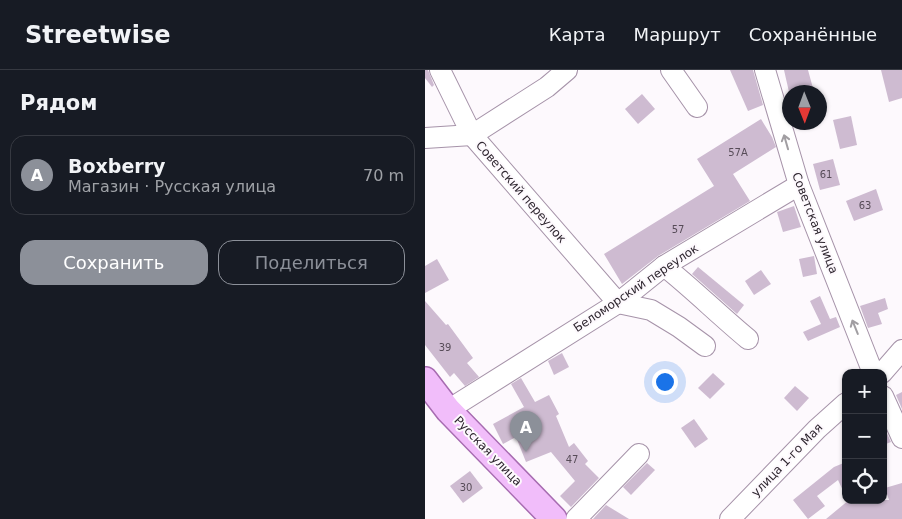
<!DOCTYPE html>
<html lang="ru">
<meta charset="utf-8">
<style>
body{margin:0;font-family:"DejaVu Sans",sans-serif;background:#20242c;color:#f1f3f6}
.controls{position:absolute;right:15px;bottom:15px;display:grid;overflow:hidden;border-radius:10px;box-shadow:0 1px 4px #0004}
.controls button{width:45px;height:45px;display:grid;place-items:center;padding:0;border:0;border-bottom:1px solid #363941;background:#171b24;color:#f1f3f6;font:25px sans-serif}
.compass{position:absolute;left:357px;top:15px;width:45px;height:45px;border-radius:50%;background:#171b24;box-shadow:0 1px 4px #0004;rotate:179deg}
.you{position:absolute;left:239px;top:311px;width:18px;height:18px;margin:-12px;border:4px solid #fff;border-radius:50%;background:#1a73e8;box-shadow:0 0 0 8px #1a73e833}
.badge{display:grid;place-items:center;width:32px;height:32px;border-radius:50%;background:#8c9099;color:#fff;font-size:16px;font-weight:700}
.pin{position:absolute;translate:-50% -41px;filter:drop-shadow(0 1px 2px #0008)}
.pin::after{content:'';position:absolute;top:26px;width:18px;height:15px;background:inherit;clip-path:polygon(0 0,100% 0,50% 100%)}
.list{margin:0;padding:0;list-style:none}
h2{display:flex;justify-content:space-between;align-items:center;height:65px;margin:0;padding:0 20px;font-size:21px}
h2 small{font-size:16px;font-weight:400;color:#9ea1a6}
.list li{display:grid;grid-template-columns:32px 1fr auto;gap:15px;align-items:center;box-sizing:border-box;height:80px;margin:0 10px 10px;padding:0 10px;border:1px solid #363941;border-radius:15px}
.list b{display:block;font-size:19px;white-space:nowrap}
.list p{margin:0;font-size:16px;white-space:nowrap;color:#9ea1a6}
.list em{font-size:16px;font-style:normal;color:#9ea1a6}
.actions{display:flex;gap:10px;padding:15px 20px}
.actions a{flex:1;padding:11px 0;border:1px solid #8c9099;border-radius:15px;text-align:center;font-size:18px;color:#8c9099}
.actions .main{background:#8c9099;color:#fff}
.icon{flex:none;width:28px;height:28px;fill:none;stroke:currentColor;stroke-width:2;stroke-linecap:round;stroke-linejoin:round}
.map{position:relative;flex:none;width:477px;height:449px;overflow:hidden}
header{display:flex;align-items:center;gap:30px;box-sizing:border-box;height:70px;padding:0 25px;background:#171b24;border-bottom:1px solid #363941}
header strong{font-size:24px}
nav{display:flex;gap:28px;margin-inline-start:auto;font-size:18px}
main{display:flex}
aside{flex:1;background:#171b24}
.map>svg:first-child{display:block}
.building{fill:#cebbd1}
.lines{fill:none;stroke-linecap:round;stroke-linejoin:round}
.minor-casing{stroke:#a693a9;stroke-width:22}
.major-casing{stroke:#a76cb1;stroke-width:28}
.minor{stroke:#fff;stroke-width:20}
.major{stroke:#f1bdfa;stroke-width:25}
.oneway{stroke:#a19ea2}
.labels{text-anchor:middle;stroke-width:4;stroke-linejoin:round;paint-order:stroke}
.number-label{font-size:10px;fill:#574c58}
.street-label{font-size:12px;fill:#2f2730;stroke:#fdf9fd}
</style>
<header>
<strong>Streetwise</strong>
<nav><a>Карта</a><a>Маршрут</a><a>Сохранённые</a></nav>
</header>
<main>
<aside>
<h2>Рядом<small></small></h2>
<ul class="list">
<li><span class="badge">A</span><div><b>Boxberry</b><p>Магазин · Русская улица</p></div><em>70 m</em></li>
</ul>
<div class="actions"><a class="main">Сохранить</a><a>Поделиться</a></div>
</aside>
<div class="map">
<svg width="477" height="449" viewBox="0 0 477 449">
<rect width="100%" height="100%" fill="#fdf9fd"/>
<g class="building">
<polygon points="0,0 3,0 9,15 7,17 0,8"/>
<polygon points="305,0 328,0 338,35 323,41"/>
<polygon points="359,0 383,0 389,22 364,22"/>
<polygon points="456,0 477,0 477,28 464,32"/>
<polygon points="217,24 230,39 213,54 200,39"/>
<polygon points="426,46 432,75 415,79 408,50"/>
<polygon points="336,49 347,67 351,77 308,104 325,131 233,186 197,214 179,184 289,116 272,89"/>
<polygon points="408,89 415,115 395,120 388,94"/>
<polygon points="451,119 458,140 429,151 421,131"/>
<polygon points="369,136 376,157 358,162 352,142"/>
<polygon points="389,186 392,204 378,207 374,189"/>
<polygon points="12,189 24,210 0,223 0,196"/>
<polygon points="273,197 319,235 312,244 267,204"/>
<polygon points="336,200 346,214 329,225 320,211"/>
<polygon points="395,226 405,249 411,247 415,257 383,271 378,262 396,254 385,231"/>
<polygon points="460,228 463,239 453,243 457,254 443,258 435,236"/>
<polygon points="0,231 21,255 23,254 48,288 42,293 54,307 40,316 29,303 25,307 0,275"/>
<polygon points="137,283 144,297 129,305 123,291"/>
<polygon points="288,303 300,314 285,329 273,318"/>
<polygon points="96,308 110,332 124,325 134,344 131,346 144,377 149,373 163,391 160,394 174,408 146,437 135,426 150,411 126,382 101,392 91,367 78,374 68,354 99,337 86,314"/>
<polygon points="370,316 384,328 372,341 359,328"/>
<polygon points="477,322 477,339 471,325"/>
<polygon points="269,349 283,369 270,378 256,358"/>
<polygon points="458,355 466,372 458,375"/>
<polygon points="421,392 421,427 413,410 392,426 400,436 383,449 368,430 409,397"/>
<polygon points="222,393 230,400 206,425 198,417"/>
<polygon points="45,401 58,418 38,433 25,416"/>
<polygon points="477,413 477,449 401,449 424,430 464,430 460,418"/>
<polygon points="181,435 204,449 168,449"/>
</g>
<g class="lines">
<defs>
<g id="minor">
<polyline points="15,0 47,65 193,233 226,240 254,257 280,276"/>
<polyline points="246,0 272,37"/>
<polyline points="340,0 374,115 448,303"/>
<polyline points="0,68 47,65 122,17 142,0"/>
<path d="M239,196C268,219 294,245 323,269"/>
<polyline points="457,303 477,280"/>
<polyline points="458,326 477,368"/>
<polyline points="23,340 193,233 239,196 374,115"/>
<polyline points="151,449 214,384"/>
<polyline points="305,449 392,359 421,333"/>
</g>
<polyline id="major" points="0,310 23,340 129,449"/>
</defs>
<use href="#minor" class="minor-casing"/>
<use href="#major" class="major-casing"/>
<use href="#minor" class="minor"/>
<use href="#major" class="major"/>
</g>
<defs><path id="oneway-shaft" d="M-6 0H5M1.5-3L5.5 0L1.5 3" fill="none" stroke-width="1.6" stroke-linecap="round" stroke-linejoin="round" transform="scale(1.25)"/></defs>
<g class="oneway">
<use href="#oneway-shaft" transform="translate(361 72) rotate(-106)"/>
<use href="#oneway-shaft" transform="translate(430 257) rotate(-112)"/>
</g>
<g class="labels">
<g class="number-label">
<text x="313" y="86">57А</text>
<text x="401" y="108">61</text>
<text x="440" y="139">63</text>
<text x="253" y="163">57</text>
<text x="20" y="281">39</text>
<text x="147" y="393">47</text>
<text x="41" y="421">30</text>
</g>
<g class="street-label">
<text transform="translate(96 122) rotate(49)" y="4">Советский переулок</text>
<text transform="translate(390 153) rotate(69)" y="4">Советская улица</text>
<text transform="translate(211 218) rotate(-34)" y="4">Беломорский переулок</text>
<text transform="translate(63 381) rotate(46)" y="4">Русская улица</text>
<text transform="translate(362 390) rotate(-46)" y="4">улица 1-го Мая</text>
</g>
</g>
</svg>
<div class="controls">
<button>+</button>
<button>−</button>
<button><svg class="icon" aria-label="locate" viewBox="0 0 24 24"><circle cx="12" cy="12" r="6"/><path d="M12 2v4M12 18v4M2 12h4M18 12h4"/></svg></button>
</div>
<svg class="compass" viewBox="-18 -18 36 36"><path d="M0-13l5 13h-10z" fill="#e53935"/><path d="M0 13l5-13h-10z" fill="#9ea1a6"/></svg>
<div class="you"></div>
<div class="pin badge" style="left:101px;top:382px">A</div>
</div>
</main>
